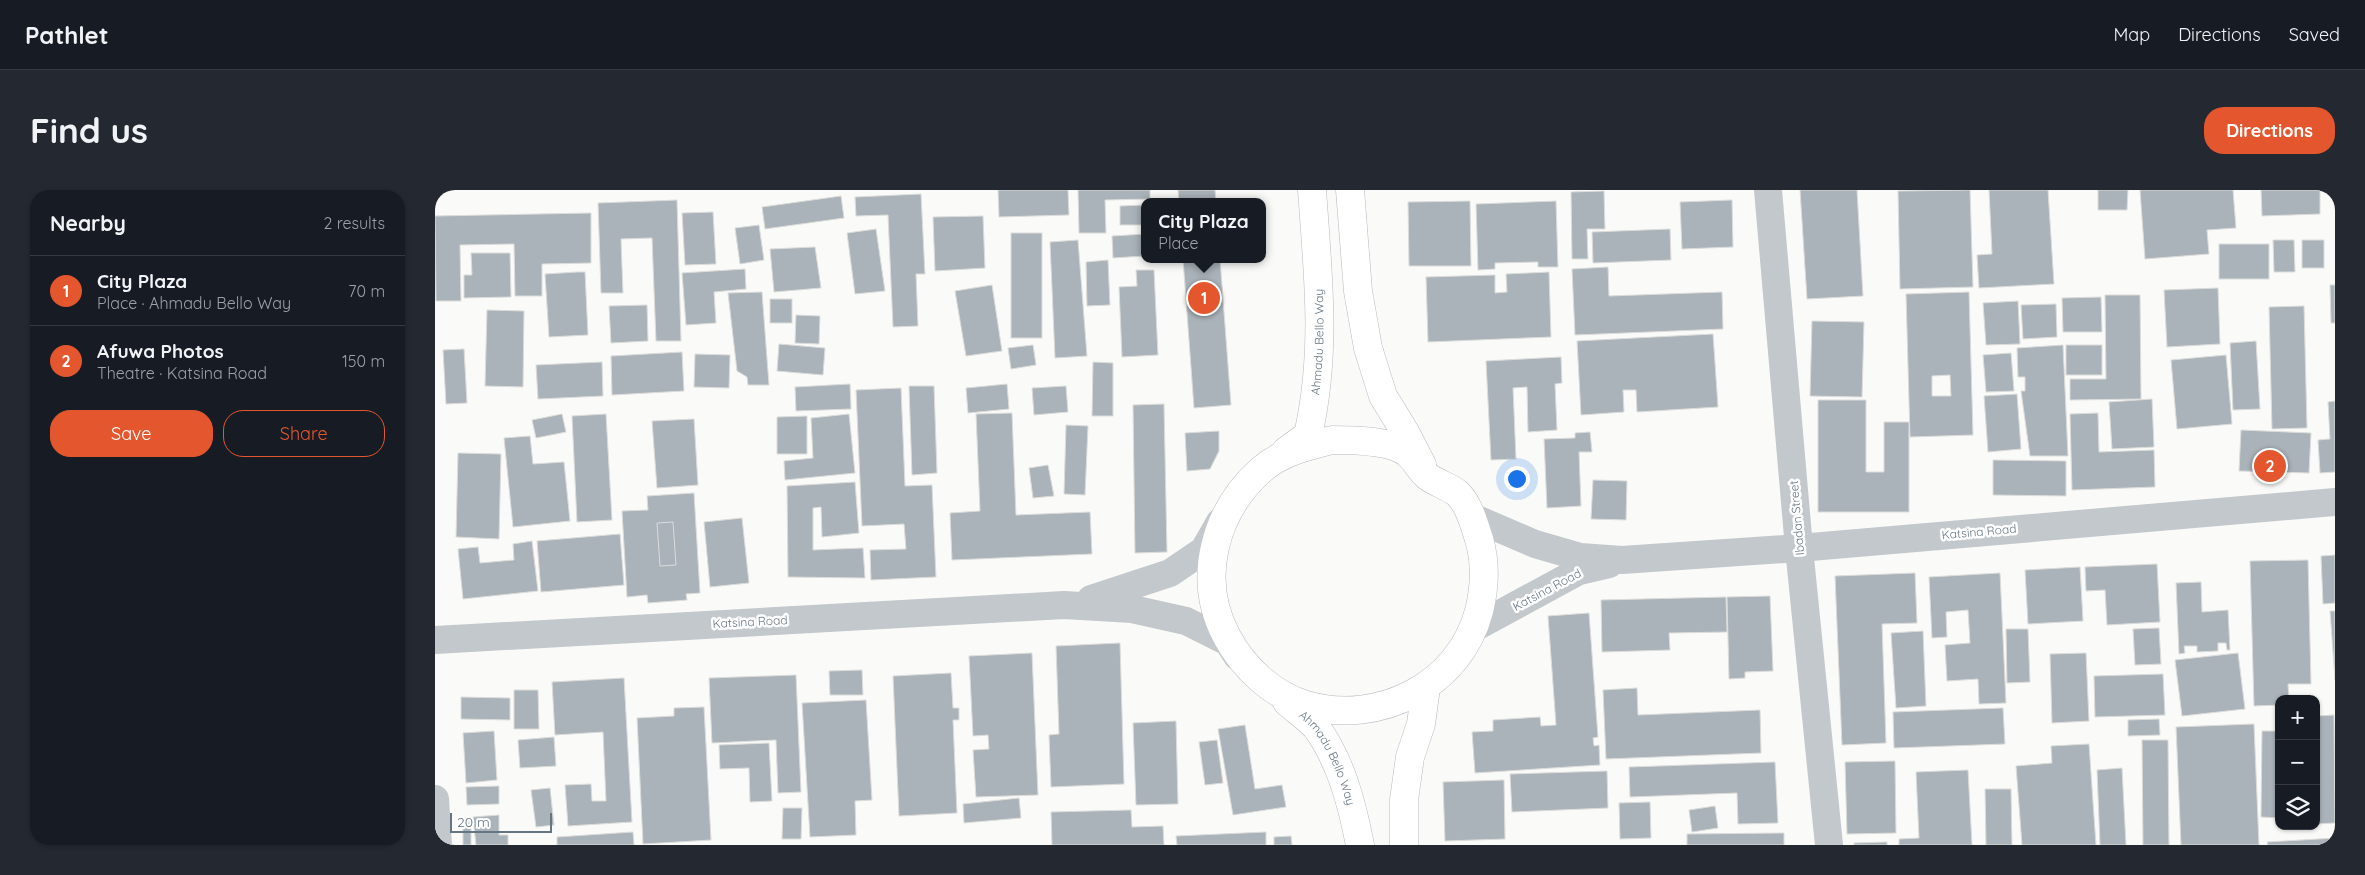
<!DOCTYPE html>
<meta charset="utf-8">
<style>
body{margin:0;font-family:Quicksand,sans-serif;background:#242831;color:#f1f3f6}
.controls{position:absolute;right:15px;bottom:15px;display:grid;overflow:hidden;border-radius:10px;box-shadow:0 1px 4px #0004}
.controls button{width:45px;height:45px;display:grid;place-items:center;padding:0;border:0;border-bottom:1px solid #363941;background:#171b24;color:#f1f3f6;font:25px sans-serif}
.scale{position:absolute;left:15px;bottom:12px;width:102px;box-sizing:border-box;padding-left:5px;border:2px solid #657683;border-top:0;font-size:14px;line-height:18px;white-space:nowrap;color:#657683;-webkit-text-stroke:4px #fff;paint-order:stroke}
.you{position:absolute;left:1081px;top:288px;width:18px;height:18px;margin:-12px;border:4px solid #fff;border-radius:50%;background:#1a73e8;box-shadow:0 0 0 8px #1a73e833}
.badge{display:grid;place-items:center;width:32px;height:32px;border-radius:50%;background:#e4572e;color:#fff;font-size:16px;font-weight:700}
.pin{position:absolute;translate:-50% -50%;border:2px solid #fff;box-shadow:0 1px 5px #0006}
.popup{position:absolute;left:706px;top:8px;width:125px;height:65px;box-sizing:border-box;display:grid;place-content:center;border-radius:10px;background:#171b24;filter:drop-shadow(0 1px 4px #0005);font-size:16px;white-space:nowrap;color:#9ea1a6}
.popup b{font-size:19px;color:#f1f3f6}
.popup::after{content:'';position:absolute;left:50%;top:100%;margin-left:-10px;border:10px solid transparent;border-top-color:#171b24}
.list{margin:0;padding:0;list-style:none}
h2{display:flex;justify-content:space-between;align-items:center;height:65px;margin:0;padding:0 20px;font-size:21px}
h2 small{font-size:16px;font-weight:400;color:#9ea1a6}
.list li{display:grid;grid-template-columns:32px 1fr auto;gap:15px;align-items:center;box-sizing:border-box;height:70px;padding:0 20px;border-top:1px solid #363941}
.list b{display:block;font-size:19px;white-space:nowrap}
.list p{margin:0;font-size:16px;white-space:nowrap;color:#9ea1a6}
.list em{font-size:16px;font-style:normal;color:#9ea1a6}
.actions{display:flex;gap:10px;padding:15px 20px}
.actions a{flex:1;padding:11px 0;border:1px solid #e4572e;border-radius:20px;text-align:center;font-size:18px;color:#e4572e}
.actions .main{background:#e4572e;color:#fff}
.icon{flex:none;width:28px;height:28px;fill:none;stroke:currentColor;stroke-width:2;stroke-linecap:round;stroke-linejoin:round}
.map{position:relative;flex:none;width:1900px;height:655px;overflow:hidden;border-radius:20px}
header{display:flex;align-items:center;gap:30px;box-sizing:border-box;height:70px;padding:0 25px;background:#171b24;border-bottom:1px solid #363941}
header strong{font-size:24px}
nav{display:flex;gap:28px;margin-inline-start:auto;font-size:18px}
.intro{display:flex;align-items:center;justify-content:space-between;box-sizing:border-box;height:120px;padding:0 30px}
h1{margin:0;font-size:35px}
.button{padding:12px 22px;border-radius:20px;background:#e4572e;color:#fff;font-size:18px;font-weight:700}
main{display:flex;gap:30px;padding:0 30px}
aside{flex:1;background:#171b24;border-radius:20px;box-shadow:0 1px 4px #0004}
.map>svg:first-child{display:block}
.building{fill:#aab3b9;stroke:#dcdcda;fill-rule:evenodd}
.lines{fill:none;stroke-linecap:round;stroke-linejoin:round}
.primary-casing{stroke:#b5babe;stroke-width:29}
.minor{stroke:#c3c8cc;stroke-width:28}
.tertiary{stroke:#c3c8cc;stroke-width:28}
.primary{stroke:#fff;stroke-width:28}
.labels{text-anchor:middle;stroke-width:5;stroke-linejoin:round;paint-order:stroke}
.street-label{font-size:12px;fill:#657683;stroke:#fff}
</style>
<header>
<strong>Pathlet</strong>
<nav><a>Map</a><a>Directions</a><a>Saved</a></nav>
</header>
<div class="intro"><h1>Find us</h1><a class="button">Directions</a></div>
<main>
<aside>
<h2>Nearby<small>2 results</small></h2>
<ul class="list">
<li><span class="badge">1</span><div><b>City Plaza</b><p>Place · Ahmadu Bello Way</p></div><em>70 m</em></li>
<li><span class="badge">2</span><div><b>Afuwa Photos</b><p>Theatre · Katsina Road</p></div><em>150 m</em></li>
</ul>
<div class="actions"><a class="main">Save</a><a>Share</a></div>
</aside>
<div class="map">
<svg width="1900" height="655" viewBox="0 0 1900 655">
<rect width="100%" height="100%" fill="#fafaf8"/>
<g class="building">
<polygon points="563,0 633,0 634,25 564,27"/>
<polygon points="643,0 715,0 715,9 670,10 671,43 644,43"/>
<polygon points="743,0 780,0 781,12 744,12"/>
<polygon points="1365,0 1422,0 1428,106 1372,109"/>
<polygon points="1535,0 1538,97 1465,99 1463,1"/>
<polygon points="1554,0 1613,0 1619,94 1544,98 1542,65 1557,64"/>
<polygon points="1663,0 1693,0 1692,20 1663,20"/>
<polygon points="1705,0 1798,0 1801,38 1772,40 1774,64 1710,69"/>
<polygon points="1826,0 1885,0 1885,24 1827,26"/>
<polygon points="1169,1 1170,39 1152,39 1153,69 1137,69 1136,2"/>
<polygon points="486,4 490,84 481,84 483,136 458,137 453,25 421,26 420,7"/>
<polygon points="406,6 409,28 330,39 327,17"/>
<polygon points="242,10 246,151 221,151 217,48 186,49 188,103 166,103 163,13"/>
<polygon points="1297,10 1298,57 1247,59 1245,12"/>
<polygon points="1035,11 1036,76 974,76 973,12"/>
<polygon points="1121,11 1123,77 1103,77 1103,72 1060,73 1060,79 1043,80 1041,14"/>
<polygon points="710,15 710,35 685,35 685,16"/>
<polygon points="278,22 281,74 250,75 247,23"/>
<polygon points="156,23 156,73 107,74 107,106 80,106 79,54 25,55 26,111 1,111 0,26"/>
<polygon points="548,26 550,78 500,81 498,27"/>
<polygon points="324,35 329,70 305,74 300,38"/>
<polygon points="441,39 450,101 420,104 412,43"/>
<polygon points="1235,39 1236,70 1158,73 1157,42"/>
<rect x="576" y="43" width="31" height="105"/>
<polygon points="710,44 710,66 678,68 677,46"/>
<polygon points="643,50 652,166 620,168 615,52"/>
<polygon points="1838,50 1859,50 1860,82 1839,82"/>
<rect x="1867" y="50" width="22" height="28"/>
<rect x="1784" y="54" width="50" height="35"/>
<polygon points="380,57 386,98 339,102 335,59"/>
<polygon points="36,63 75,63 76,107 29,108 29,85 37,85"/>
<polygon points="748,69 785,69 796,215 759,218"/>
<polygon points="673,70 675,115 652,116 651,72"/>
<polygon points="1173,77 1174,106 1287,102 1288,139 1140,145 1137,79"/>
<polygon points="310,79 311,99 279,102 281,133 251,135 247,83"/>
<polygon points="701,80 719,80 723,165 687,167 684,97 702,96"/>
<polygon points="142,82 150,82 153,145 114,147 110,84"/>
<polygon points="1114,82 1116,147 993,152 991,87 1060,85 1060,103 1072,102 1071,84"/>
<polygon points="557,95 567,161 531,166 520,101"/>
<polygon points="1895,95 1900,95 1900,133 1896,133"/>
<polygon points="1783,98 1785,154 1732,157 1729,100"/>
<polygon points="327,102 334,195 313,195 312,187 302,181 293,103"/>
<path d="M1534,102L1538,245L1475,247L1471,104ZM1515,185L1516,206H1497V186Z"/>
<polygon points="1670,105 1705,105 1706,209 1635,210 1635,189 1671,189"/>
<polygon points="1666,107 1667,142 1628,142 1627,108"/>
<rect x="335" y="109" width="22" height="24"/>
<polygon points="1583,111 1585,154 1551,155 1548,113"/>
<polygon points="1621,114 1622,147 1588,149 1586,115"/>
<polygon points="212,115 213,151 176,153 174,116"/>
<polygon points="1869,116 1872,238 1837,239 1834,117"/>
<polygon points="52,120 89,121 88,197 50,196"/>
<polygon points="361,125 385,126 384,154 360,153"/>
<polygon points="1377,131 1429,132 1427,207 1375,206"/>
<polygon points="1278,144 1283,217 1202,222 1201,200 1188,200 1189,222 1146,225 1142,151"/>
<polygon points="1821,151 1825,219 1798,220 1795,153"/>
<polygon points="344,154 390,158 388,185 342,181"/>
<polygon points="598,155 601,175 576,179 573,158"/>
<polygon points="1628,155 1633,266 1595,266 1586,201 1590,201 1590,187 1583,187 1582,158"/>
<rect x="1631" y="155" width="36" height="30"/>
<polygon points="29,159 32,213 11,214 8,160"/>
<polygon points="247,162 249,201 177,205 176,166"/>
<polygon points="1576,163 1579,201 1551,202 1548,165"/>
<polygon points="260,164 295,165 294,198 259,197"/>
<polygon points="1791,165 1797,234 1742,239 1736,170"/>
<polygon points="1126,167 1127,193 1120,194 1122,240 1093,242 1092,197 1078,198 1081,269 1056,270 1051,171"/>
<polygon points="167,172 168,206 103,209 101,175"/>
<polygon points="658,172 678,173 678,226 657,226"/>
<polygon points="415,194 416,219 361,221 360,197"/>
<polygon points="572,194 574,219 533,223 531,198"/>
<polygon points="474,196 499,196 502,283 477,285"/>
<polygon points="631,196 633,222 599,225 597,198"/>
<polygon points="466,198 470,296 497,295 501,387 436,390 435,360 471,359 469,334 427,336 421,200"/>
<polygon points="1582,204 1586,259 1553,262 1549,206"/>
<polygon points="1717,209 1719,257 1677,259 1674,212"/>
<polygon points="1383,210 1431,210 1431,282 1449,282 1449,232 1474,232 1474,322 1383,322"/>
<polygon points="1900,211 1900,282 1885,283 1883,250 1895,249 1893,212"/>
<polygon points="729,214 732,362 700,363 698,215"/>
<polygon points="577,223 581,325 655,322 657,364 517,370 515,323 545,321 541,224"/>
<polygon points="1663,223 1664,262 1719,260 1720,297 1637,300 1635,224"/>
<polygon points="127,224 131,242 101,248 97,230"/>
<polygon points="171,224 177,330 142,332 137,226"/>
<polygon points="414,224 420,283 350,290 349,271 378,268 376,228"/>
<polygon points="372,226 372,264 342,264 342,227"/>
<polygon points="259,229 263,295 222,298 217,231"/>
<polygon points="631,235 653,236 650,305 629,304"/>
<polygon points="1806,240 1876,243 1874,283 1804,281"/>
<polygon points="784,241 784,261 775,279 752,281 750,243"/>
<polygon points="1155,242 1157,262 1144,262 1146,316 1112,318 1109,249 1140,248 1140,243"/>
<polygon points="95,246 98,274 129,272 135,331 78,337 69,248"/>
<polygon points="23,263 66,264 64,349 21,347"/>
<polygon points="1558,270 1631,271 1631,306 1558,305"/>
<polygon points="613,275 619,306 598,308 594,278"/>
<polygon points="1158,290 1192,291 1191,330 1156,329"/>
<polygon points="420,292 424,343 387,347 386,317 378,318 378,360 428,358 430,388 353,387 352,296"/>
<polygon points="259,303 265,403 251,404 252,410 213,413 212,405 192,407 187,321 213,320 212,306"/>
<polygon points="307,328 314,393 275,397 269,332"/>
<polygon points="238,332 241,375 225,376 222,333"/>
<polygon points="185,344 189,395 106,402 102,351"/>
<polygon points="97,351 103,401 28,409 23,359 43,357 45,373 79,370 78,354"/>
<polygon points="1900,365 1900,413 1888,414 1886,366"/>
<polygon points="1873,370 1876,494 1853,494 1854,509 1844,509 1844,515 1819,516 1815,371"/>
<polygon points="1722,374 1725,432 1672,435 1670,400 1651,401 1650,377"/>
<polygon points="1645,377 1648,431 1593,434 1590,380"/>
<polygon points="1480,383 1482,433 1447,434 1451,553 1407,555 1400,386"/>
<polygon points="1565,383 1571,513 1544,514 1543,489 1512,491 1510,455 1535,453 1533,420 1511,422 1512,447 1497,448 1494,387"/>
<polygon points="1766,392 1767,422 1793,420 1795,460 1792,460 1791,453 1783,453 1783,461 1762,462 1762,456 1749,456 1750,463 1744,464 1741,393"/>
<polygon points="1335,406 1338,481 1310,482 1310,488 1294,489 1292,407"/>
<polygon points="1291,407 1292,442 1234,443 1235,460 1167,462 1166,410"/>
<polygon points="1895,421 1900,421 1900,490"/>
<polygon points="1154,423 1163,547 1158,548 1159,556 1164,555 1165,575 1040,583 1037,542 1058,541 1058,530 1105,527 1106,536 1121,535 1113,426"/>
<polygon points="1724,438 1726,474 1700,475 1698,439"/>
<polygon points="1571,439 1593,439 1595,492 1572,493"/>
<polygon points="1488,441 1491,516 1461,518 1456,443"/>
<polygon points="685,453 689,594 616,597 614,545 624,544 621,456"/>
<polygon points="597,463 603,605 541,607 538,560 554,559 553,545 538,546 534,466"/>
<polygon points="1651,463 1654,531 1617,533 1615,464"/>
<polygon points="1803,463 1810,519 1747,526 1740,470"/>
<polygon points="427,480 428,505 395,505 394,481"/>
<polygon points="516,483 518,518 524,518 524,530 518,530 522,623 464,626 458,486"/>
<polygon points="1728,484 1730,525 1660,527 1659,486"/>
<polygon points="361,485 366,602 343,603 341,550 277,553 274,488"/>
<polygon points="189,488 197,632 133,636 130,595 156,594 157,611 171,611 168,542 120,545 117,492"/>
<polygon points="1202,498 1203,525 1325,520 1326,563 1171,569 1168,500"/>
<polygon points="79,500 103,500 104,539 79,539"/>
<polygon points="26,507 75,508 75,530 26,529"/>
<polygon points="431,510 437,610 420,611 421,645 375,647 367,513"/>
<polygon points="269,517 276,650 208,654 202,528 239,526 239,518"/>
<polygon points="1568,518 1570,554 1459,558 1458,522"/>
<polygon points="1899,525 1900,633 1881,634 1881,526"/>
<polygon points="1724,529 1725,545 1693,546 1693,530"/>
<polygon points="741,531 743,614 701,615 698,533"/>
<polygon points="1819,534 1824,655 1746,655 1741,537"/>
<polygon points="810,535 820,599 847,595 851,617 798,625 783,539"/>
<polygon points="59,541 62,590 31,593 28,543"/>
<polygon points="1827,541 1844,541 1844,628 1826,627"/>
<polygon points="119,547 121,576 85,578 83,550"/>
<polygon points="782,550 788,593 770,595 764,552"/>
<polygon points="1707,550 1733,550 1734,655 1708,655"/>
<polygon points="334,553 337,611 315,612 314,578 285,579 284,555"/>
<polygon points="1654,554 1661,655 1587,655 1581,576 1617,573 1616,556"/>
<polygon points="1460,571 1461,643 1412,644 1410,572"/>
<polygon points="1340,572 1343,633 1303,634 1302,603 1195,607 1194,577"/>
<polygon points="1687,578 1691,655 1665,655 1662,580"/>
<polygon points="1533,580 1537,655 1464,655 1464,649 1484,648 1481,582"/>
<polygon points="1172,581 1173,618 1077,622 1075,584"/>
<polygon points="1069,590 1070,649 1010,651 1008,592"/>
<polygon points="64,596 64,614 32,615 31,597"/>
<polygon points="115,598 119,635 101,637 96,600"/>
<polygon points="1550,599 1576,599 1577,655 1551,655"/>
<polygon points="584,608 586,628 529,633 528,614"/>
<polygon points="1215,612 1216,648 1185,649 1184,613"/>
<polygon points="1280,616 1283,638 1257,642 1254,620"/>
<polygon points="348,618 367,618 366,649 347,649"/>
<polygon points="696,620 697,637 728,636 729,655 617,655 616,622"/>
<polygon points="64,625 64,645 73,645 73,655 41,655 38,627"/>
<rect x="28" y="631" width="8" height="24"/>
<polygon points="198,642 199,655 122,655 122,647"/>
<polygon points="831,642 831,655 742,655 741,646"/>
<polygon points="1349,643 1349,655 1252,655 1252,644"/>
<polygon points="856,646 857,655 839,655 839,647"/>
<polygon points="1900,648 1900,655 1833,655 1832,652"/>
<polygon points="1452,652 1452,655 1419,655 1419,653"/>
</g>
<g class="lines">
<defs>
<g id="primary">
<polyline points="915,0 923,101 933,158 948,206 970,242 987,275"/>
<path d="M897,250C917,250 956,250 972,263C980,269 984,279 992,286C1001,293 1013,296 1022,303C1034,314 1039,334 1044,349C1051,373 1050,397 1044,421C1025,495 944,536 871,515C837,505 808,477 792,447C761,390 779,322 826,280C846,262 873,256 897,250Z"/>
<path id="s1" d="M851,261L873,245C892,162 883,84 877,0"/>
<path id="s2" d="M852,512C861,520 873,528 881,537C906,571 917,614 925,655"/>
<polyline points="969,655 969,610 975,567 986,534 991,497"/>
</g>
</defs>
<use href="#primary" class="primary-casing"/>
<g class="minor">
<polyline points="1333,0 1364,358 1394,655"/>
<polyline points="656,409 735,383 769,360 785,332"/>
<polyline points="0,450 629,415 697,419 751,431 793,452 802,466"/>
<polyline points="0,609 3,655"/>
</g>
<g class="tertiary">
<polyline points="1037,327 1100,354 1145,367 1187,370 1364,358 1900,312"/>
<polyline points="1039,438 1144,381 1174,374"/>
</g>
<use href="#primary" class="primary"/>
</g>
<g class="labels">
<g class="street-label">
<text dy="4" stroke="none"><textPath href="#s1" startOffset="121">Ahmadu Bello Way</textPath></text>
<text transform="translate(1362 328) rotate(-95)" y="4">Ibadan Street</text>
<text transform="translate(1544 342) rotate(-5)" y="4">Katsina Road</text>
<text transform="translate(1112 400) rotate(-28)" y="4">Katsina Road</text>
<text transform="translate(315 432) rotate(-3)" y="4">Katsina Road</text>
<text dy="4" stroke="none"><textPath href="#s2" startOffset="71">Ahmadu Bello Way</textPath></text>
</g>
</g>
</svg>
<div class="controls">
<button>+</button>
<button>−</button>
<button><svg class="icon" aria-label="layers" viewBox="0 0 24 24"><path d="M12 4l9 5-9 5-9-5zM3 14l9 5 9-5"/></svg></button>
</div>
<div class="scale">20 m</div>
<div class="you"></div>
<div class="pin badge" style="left:769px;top:108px">1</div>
<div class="popup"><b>City Plaza</b>Place</div>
<div class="pin badge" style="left:1835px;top:276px">2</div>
</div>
</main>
